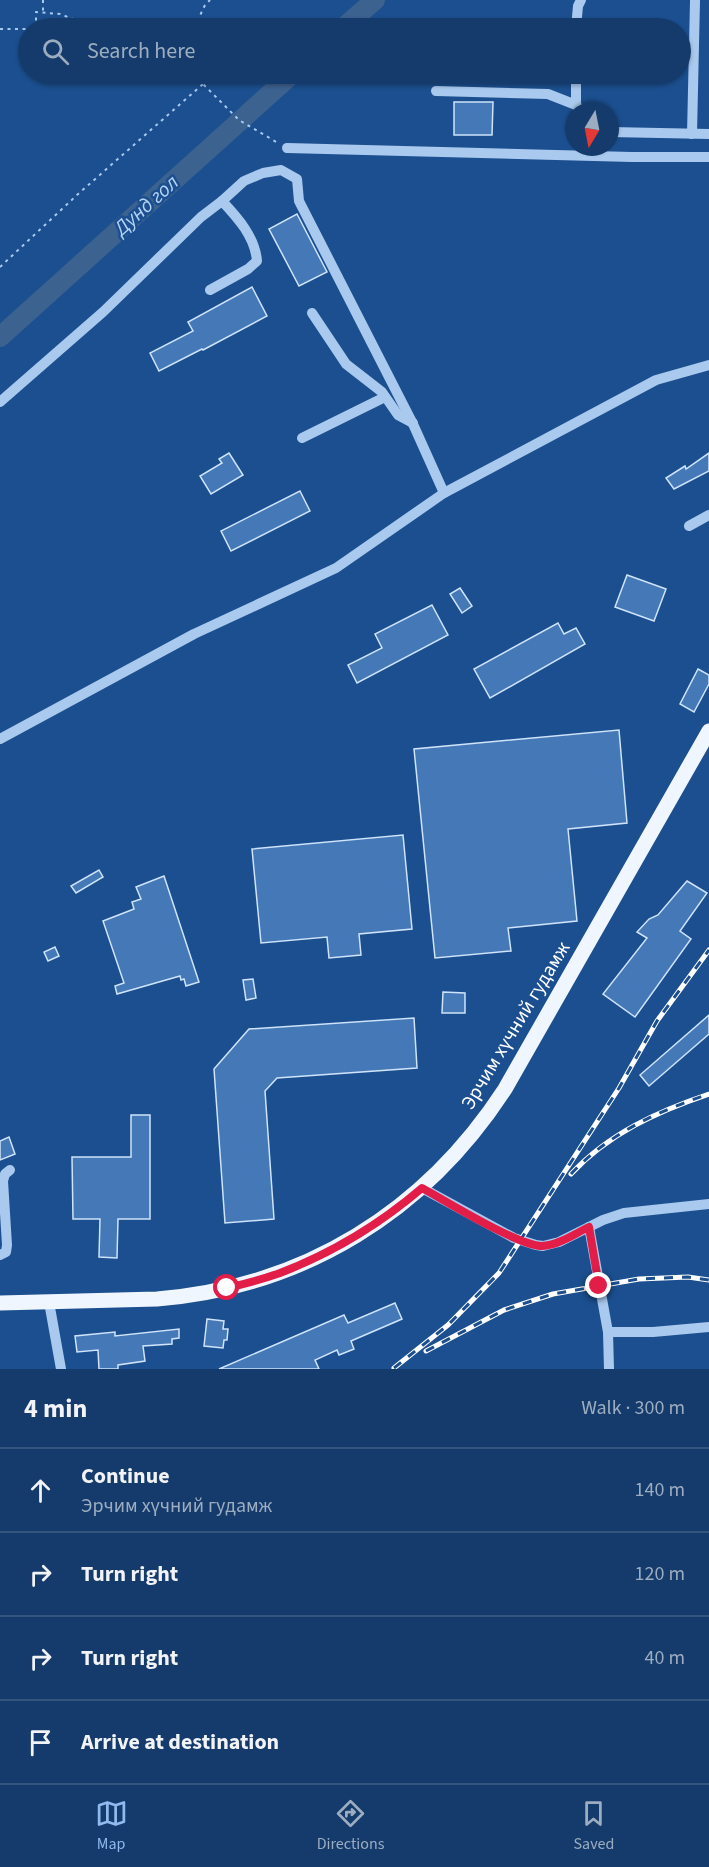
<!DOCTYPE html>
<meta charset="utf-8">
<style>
body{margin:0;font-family:"Source Sans 3",sans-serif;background:#1d4271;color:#f1f3f6}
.compass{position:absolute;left:565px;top:102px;width:54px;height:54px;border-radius:50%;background:#143b6b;box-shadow:0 2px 4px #0004;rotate:190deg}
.stop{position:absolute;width:18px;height:18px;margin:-14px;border:4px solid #e11d48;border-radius:50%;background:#fff}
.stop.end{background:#e11d48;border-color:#fff;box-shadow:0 2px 6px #0008}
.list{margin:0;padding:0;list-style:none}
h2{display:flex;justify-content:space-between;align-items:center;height:78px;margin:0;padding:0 24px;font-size:26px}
h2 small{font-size:20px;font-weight:400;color:#9dadc1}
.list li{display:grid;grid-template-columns:39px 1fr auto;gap:18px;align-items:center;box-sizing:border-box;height:84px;padding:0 24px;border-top:2px solid #33557e}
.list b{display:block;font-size:22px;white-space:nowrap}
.list p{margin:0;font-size:20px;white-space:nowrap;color:#9dadc1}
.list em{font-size:20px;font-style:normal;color:#9dadc1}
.icon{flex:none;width:33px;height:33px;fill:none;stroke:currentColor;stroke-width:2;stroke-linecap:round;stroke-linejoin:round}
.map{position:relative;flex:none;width:709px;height:1369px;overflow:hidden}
.search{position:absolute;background:#143b6b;box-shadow:0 2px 4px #0004;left:18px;right:18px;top:18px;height:66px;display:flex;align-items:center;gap:15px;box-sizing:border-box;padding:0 21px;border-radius:33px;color:#9dadc1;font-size:22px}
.sheet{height:414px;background:#143b6b}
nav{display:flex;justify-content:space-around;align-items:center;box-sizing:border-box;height:84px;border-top:2px solid #33557e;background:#143b6b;font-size:16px;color:#9dadc1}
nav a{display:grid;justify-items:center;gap:3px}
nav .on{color:#90b9f0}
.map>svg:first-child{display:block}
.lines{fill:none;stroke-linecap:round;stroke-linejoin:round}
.river{stroke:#3c6290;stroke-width:20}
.building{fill:#4478b7;stroke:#cfe3fa;stroke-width:1.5}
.path{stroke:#a9c9ee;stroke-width:2;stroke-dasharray:3 4.5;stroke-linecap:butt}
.minor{stroke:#a9c9ee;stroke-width:10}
.major{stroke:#f0f6ff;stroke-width:15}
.rail-casing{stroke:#fff;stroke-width:5}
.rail{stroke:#1b4f8f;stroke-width:3;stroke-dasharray:9;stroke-linecap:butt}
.route{stroke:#e11d48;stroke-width:8}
.labels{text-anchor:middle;stroke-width:5;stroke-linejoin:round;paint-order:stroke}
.street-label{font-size:20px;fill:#fff;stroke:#1b4f8f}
.water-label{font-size:21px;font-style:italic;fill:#b5d3f5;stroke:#1b4f8f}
</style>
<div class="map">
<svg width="709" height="1369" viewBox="0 0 709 1369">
<rect width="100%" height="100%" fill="#1b4f8f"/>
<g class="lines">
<g class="river">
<polyline points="343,28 375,0"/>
<polyline points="0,337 292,74"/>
</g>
</g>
<g class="building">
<polygon points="454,102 493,102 492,135 454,135"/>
<polygon points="297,214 327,272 299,286 269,229"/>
<polygon points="252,287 267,316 203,350 202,349 159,371 150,353 193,331 188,322"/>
<polygon points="229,453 243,475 211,494 200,476 222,463 219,459"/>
<polygon points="709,453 709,471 674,489 666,478 685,466 686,469"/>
<polygon points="300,491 310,511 231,551 221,531"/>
<polygon points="627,575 666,589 654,621 615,607"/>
<polygon points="460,588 472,606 462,613 450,594"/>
<polygon points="432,605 448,635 357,683 348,665 382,648 375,634"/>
<polygon points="558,623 564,634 576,628 585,644 490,698 474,669"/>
<polygon points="698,669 709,675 709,684 694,712 680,704"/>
<polygon points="619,730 627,823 568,829 577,921 508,928 511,951 435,958 414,749"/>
<polygon points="403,835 412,929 359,934 361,955 329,958 327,937 261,943 252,849"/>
<polygon points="99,870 103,877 76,893 71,886"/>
<polygon points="164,876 199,982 186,986 184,979 181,980 180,976 117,994 115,986 124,983 103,921 134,909 132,902 141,899 136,887"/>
<polygon points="687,881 707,893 680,931 691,939 635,1017 603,994 647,938 637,932 649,919 658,915"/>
<polygon points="55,947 59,956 48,961 44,952"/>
<polygon points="253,979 256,998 246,1000 243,980"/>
<polygon points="443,992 465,993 465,1013 442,1013"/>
<polygon points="709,1015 709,1034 649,1086 640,1075"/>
<polygon points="414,1018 417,1068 277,1078 265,1091 274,1219 225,1223 214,1069 249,1029"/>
<polygon points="131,1115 150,1115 150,1219 118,1219 117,1258 99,1257 100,1219 73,1219 72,1157 131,1157"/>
<polygon points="9,1137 15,1154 0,1160 0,1141"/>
<polygon points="395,1303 402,1319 351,1341 354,1349 339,1355 337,1350 315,1360 319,1369 219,1369 344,1315 348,1323"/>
<polygon points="207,1319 224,1321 223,1329 228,1329 227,1340 224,1340 223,1348 204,1346"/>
<polygon points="179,1329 179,1338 172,1339 172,1344 143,1346 145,1361 118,1365 118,1369 99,1369 98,1350 77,1352 75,1336 115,1332 115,1336"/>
</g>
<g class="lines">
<g class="path">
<polyline points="43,0 43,13"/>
<polyline points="36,28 36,12 60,14 96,28"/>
<polyline points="110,28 111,25 121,28"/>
<polyline points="194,28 205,5 210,0"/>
<polyline points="0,29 28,29"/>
<polyline points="193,74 239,120 278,143"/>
<polyline points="0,267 77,195 203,84"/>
</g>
<g class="minor">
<polyline points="576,28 578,6 581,0"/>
<polyline points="576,74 576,105"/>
<polyline points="436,91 548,94 576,105 581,111"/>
<polyline points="610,132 709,134"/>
<polyline points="692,134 695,1"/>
<polyline points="287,148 632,157 709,157"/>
<polyline points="222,201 244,181 263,173 281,170 297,179 299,201 413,424 444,493"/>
<polyline points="312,313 346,364 382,392 398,415 413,423"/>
<path d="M0,402L103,312L201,217L222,201C238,218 255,237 257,261L248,269L210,290"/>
<polyline points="302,438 385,397"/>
<polyline points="689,526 709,515"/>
<polyline points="0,739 194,634 336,568 444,493 656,380 709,365"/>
<polyline points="422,1188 514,1238 536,1245 543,1246 559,1242 603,1220 624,1213 709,1204"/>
<polyline points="589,1227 608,1332 609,1369"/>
<polyline points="0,1255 6,1252 7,1245 3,1181 5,1174 10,1170"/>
<polyline points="49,1302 61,1369"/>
<polyline points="608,1332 653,1332 709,1327"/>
</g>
<path class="major" d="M0,1303L157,1299C304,1287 425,1212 505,1089L709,731"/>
<defs>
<g id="rail">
<path d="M571,1174C608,1134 658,1111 709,1094"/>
<polyline points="426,1351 504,1310 553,1294 639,1279 688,1277 709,1280"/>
<polyline points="394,1368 448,1325 499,1273 619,1088 657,1021 709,950"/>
</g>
</defs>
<use href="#rail" class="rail-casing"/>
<use href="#rail" class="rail"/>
</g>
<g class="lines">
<path class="route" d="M227,1288C245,1284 263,1279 280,1273C332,1253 380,1224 422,1188C446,1201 518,1246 542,1246C559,1245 574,1234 589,1227L599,1286"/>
</g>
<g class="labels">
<g class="street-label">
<text transform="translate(515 1025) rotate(-59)" y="7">Эрчим хүчний гудамж</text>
</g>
<g class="water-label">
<text transform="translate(146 205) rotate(-42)" y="7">Дунд гол</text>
</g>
</g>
</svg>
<svg class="compass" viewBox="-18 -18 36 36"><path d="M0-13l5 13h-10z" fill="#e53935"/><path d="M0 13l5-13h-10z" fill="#9dadc1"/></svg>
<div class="stop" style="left:227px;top:1288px"></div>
<div class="stop end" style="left:599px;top:1286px"></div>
<div class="search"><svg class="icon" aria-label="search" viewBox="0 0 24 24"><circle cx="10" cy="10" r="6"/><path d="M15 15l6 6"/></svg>Search here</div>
</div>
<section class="sheet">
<h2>4 min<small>Walk · 300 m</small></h2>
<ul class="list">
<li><svg class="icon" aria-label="ahead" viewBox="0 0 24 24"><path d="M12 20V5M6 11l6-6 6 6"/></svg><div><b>Continue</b><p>Эрчим хүчний гудамж</p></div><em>140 m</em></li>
<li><svg class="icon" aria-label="right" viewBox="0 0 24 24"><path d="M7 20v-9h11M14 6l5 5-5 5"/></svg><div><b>Turn right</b></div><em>120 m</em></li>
<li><svg class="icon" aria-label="right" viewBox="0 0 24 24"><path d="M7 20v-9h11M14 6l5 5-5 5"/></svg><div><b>Turn right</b></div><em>40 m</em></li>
<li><svg class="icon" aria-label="arrive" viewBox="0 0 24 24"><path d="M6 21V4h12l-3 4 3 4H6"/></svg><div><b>Arrive at destination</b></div></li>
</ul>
</section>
<nav>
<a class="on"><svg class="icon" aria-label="map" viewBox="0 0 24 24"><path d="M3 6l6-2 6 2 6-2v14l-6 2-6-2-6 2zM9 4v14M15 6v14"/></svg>Map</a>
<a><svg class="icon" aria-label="directions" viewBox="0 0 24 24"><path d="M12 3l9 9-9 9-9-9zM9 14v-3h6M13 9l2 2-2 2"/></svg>Directions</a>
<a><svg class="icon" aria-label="saved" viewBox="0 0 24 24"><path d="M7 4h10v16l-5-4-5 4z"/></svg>Saved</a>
</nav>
